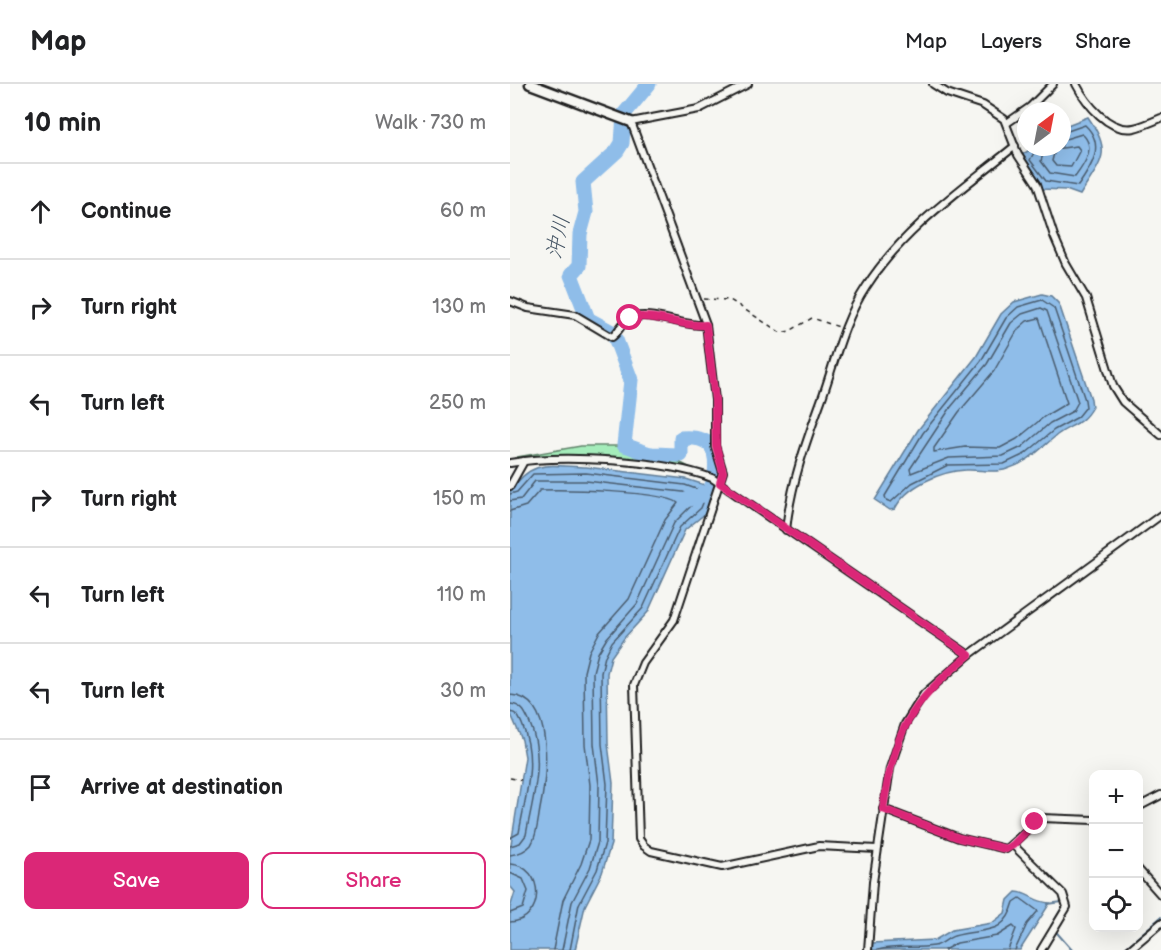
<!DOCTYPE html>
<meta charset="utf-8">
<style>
body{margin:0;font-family:"Balsamiq Sans","Klee One",sans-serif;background:#f2f2f2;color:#202124}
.controls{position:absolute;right:18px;bottom:18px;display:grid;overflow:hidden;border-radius:12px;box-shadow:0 6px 24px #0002}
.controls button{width:54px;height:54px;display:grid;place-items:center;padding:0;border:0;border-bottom:2px solid #e0e0e0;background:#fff;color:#202124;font:30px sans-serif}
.compass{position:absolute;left:507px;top:18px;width:54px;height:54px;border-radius:50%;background:#fff;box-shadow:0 6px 24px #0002;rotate:32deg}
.stop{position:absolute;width:18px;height:18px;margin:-14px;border:4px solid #db2777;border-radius:50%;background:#fff}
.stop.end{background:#db2777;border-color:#fff;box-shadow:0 2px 6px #0008}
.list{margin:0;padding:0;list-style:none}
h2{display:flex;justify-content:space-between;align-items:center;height:78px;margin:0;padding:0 24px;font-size:26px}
h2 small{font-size:20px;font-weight:400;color:#757577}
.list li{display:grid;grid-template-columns:39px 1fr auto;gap:18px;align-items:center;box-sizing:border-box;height:96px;padding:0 24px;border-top:2px solid #e0e0e0}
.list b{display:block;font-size:22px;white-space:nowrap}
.list em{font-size:20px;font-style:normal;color:#757577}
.actions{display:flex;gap:12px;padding:18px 24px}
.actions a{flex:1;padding:14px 0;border:2px solid #db2777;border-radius:12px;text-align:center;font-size:21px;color:#db2777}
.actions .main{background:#db2777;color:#fff}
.icon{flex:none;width:33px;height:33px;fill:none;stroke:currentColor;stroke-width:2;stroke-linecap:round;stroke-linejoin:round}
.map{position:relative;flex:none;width:651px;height:866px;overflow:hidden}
header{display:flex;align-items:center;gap:36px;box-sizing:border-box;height:84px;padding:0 30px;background:#fff;border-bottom:2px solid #e0e0e0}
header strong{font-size:28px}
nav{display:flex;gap:33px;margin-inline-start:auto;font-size:21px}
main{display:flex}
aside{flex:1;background:#fff}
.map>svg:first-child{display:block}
.green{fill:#a4ecba;stroke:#60846b;stroke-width:1.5}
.water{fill:#8fbde9;stroke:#617d97;stroke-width:1.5}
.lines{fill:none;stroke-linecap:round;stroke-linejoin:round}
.shore{stroke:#4a5c6e;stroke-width:1.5}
.stream{stroke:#617d97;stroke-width:2}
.river{stroke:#8fbde9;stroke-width:15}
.minor-casing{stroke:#1c1c1c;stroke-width:10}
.tertiary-casing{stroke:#1c1c1c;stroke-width:13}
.path{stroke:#1c1c1c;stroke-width:1.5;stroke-dasharray:4.5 4.5;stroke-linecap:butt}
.minor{stroke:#f6f6f2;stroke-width:6}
.tertiary{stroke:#f6f6f2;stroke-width:8}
.route{stroke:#db2777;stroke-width:8}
.labels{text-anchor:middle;stroke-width:4.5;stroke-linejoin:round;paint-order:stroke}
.water-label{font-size:22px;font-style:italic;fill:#445464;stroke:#f6f6f2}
</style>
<header>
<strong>Map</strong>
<nav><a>Map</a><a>Layers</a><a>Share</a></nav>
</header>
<main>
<aside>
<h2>10 min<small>Walk · 730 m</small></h2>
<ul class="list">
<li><svg class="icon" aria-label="ahead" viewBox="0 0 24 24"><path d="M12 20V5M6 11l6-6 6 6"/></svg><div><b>Continue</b></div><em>60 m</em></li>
<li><svg class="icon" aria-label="right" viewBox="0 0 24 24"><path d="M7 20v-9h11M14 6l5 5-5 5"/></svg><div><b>Turn right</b></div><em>130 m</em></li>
<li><svg class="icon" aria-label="left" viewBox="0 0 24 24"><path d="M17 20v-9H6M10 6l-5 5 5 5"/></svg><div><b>Turn left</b></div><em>250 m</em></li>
<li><svg class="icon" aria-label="right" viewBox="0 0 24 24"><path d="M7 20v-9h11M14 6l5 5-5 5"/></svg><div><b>Turn right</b></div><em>150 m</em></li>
<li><svg class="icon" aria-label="left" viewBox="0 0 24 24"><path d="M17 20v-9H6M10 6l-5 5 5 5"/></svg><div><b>Turn left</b></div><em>110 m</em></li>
<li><svg class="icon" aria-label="left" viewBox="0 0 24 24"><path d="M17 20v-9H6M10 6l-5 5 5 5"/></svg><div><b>Turn left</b></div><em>30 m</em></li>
<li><svg class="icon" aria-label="arrive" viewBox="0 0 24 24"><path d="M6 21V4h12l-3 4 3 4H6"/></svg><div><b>Arrive at destination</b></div></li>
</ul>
<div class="actions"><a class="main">Save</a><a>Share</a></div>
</aside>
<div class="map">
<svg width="651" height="866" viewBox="0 0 651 866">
<rect width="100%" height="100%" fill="#f6f6f2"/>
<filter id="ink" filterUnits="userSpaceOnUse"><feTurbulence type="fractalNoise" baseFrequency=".0167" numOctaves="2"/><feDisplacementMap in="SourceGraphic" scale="12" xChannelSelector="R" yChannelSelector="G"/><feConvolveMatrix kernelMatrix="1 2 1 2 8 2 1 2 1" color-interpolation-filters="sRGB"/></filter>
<g filter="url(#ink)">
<polygon class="green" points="71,362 108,362 129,365 140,371 153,370 187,387 68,371 7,373"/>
<g class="water">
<path d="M578,33C603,69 592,76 570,111L556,106L532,105L510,72L524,63H552V43Z"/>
<path d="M532,210L541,212L549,220L581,315L582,323C572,341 562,340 547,351C531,364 518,379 497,385C484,390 469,385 456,386C431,387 396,402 385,425L380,426L365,416L408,346L466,273L491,230L504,218Z"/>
<path d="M76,383L176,395L198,402L196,412L202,415L196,429L175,446L138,528L115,553L101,573L97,589L98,660L103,699L101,760L92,789L75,822L65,866H0V824L5,808L0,802V767L15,673L12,656L0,628V408C22,374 40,382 76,383Z"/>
<path d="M506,808C518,808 523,818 540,819L510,866H362V859L425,856L442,846L482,839L495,829L498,816Z"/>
</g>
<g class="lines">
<g class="shore">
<polygon points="567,62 570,66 561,83 546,82 542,77 545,65"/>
<path d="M527,63L520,76L536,97L568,102C582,82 596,61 575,41L552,49"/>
<path d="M535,63L531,77L540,89L565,93C574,81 587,63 572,50L552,56"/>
<polygon points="532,216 544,224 575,316 576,323 568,333 544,346 515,370 494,380 438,381 402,399 381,418 376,416 375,412 413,349 471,277 496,234 508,223"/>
<polygon points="531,224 537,227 568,318 563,327 540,339 512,363 493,372 439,374 401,389 400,385 441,323 477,280 501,239 512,230"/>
<polygon points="529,234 557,319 535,332 507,355 490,364 455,363 424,368 424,364 449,328 484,287 508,245 517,237"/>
<polyline points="0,410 7,408 23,390 76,389 175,401 189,406 193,419 191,424 170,443 133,524 102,558 95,572 91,589 92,660 97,700 95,759 87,786 69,820 60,866"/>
<polyline points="0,417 11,415 25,397 76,397 173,408 181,411 184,419 164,439 127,520 97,554 88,569 83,588 84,660 89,701 88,758 80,784 62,818 52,866"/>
<path d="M0,427L16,422L30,406C53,405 153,407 168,419L155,436L119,515L89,549L79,568L74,588L75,660L80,701L79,756L71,780L53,816L43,866"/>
<path d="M0,611C47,613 36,696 30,725C28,736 27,752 21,761C15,768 8,770 0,771"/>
<path d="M0,620C12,621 15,628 19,637C36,675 23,712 16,751L10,759L0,762"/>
<path d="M0,628C8,629 9,634 12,640C28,677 15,712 9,749L0,754"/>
<path d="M0,780C36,782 35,837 0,838"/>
<polyline points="0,789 13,795 18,807 13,824 0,829"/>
<path d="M368,866C385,861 405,865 424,862C432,861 437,854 444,852C473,843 494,854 504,818L510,814L528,827L517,840L505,866"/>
<polyline points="434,866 447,859 487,852 503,842 506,845 498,866"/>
</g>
<g class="stream">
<polyline points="538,820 552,818 553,822 541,842 562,866"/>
<polyline points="613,866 651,833"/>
</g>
<g class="river">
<path d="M139,0L114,30L112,59L107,67L73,98L76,128L70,150L69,182L61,191L78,235L102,248L106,256L121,296L114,361C123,363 133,369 142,370C147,370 165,371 171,371V354C198,352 208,361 205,390"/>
<polyline points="176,416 199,409 202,401"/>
</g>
<defs>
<g id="minor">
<polyline points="238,0 189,25 121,38 196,240 205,316 205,362 213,388 164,536 133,579 124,601 129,755 134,762 141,767 212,783 309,762 367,765"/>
<polyline points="423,0 437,9 473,21 494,35 508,71 527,100 544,152 556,180 576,214 603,302 613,318 651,351"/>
<path d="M566,0C576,19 599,49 624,44C633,42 642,38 651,34"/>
<polyline points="497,39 520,23 543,0"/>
<path d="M0,217L18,224L65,231L102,253C109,248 111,239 119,235C138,225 173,243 196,241"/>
<path d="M0,379C51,370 154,376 202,394L459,571"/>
<polyline points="0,402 14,377"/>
<path d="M276,446C281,399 296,358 312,314C325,277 334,236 356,203C393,145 452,105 505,62"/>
<polyline points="628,723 651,711"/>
<polyline points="373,725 449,754 496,765 531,734 584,736"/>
<polyline points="503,761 553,810 557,823 531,866"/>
<polyline points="628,785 651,811"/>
<polyline points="358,866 363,798 380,684 395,640 414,610 459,571 651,431"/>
<polyline points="619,866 651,839"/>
</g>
<polyline id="tertiary" points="20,0 121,38"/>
</defs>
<use href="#minor" class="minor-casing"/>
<use href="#tertiary" class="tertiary-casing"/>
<g class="path">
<polyline points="194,215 220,216 271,249 280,247 302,234 329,243"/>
<polyline points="0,694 11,696"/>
</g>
<use href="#minor" class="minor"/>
<use href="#tertiary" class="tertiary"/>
</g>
</g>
<g class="lines" filter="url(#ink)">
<path class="route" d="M120,234C146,229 170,243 196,241L205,316L206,362L213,388L210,399L459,571C398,621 385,647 373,725L449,754L496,765L503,761L525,738"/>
</g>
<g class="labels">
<g class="water-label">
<text transform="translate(47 153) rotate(-78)" y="8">沖川</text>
</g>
</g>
</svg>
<div class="controls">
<button>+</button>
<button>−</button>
<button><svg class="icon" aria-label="locate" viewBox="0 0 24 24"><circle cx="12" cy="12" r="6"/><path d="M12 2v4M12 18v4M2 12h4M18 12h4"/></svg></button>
</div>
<svg class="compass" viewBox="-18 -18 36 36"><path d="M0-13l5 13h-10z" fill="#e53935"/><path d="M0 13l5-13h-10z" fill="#757577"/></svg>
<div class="stop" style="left:120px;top:234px"></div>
<div class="stop end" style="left:525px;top:738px"></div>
</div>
</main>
